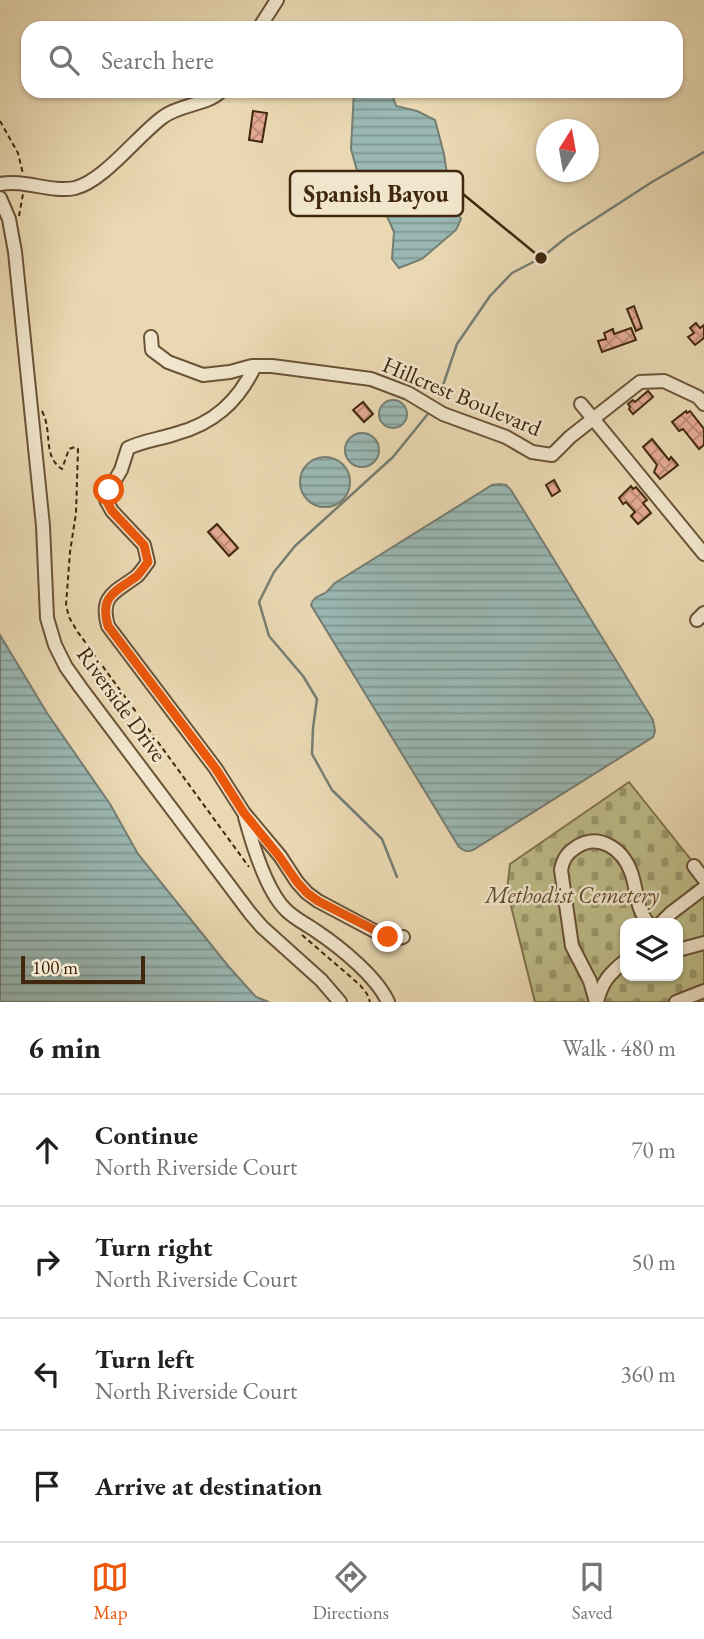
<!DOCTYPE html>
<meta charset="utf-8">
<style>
body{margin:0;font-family:"EB Garamond",serif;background:#f2f2f2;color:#202124}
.controls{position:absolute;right:21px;bottom:21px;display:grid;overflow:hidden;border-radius:14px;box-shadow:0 2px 5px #0004}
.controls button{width:63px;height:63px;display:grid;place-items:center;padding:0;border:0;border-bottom:2px solid #e0e0e0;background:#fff;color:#202124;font:35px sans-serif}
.compass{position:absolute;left:536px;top:119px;width:63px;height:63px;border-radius:50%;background:#fff;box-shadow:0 2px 5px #0004;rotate:11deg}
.scale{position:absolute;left:21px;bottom:18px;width:124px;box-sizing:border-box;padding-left:7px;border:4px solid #41270e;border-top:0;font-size:19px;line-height:24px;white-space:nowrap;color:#41270e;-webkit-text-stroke:5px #f1e6cd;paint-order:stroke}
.stop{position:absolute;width:21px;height:21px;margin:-16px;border:5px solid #ea580c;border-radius:50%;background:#fff}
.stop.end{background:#ea580c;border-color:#fff;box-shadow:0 2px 7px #0008}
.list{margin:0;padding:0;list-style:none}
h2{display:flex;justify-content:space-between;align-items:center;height:91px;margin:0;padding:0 28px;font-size:30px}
h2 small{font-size:23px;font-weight:400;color:#757577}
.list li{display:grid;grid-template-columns:46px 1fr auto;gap:21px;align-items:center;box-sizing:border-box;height:112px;padding:0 28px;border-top:2px solid #e0e0e0}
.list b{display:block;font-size:26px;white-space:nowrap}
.list p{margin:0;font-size:23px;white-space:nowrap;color:#757577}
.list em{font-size:23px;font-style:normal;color:#757577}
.icon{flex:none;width:38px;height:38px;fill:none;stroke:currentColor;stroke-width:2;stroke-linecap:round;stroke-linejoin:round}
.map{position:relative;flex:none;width:704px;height:1002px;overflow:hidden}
.search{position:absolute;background:#fff;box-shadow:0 2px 5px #0004;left:21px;right:21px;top:21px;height:77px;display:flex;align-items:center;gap:18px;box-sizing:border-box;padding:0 24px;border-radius:21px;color:#757577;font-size:26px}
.sheet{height:539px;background:#fff}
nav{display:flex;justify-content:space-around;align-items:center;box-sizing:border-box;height:98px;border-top:2px solid #e0e0e0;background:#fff;font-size:19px;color:#757577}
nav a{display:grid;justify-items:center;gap:4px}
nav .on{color:#ea580c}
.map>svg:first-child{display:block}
.cemetery{fill:url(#cemetery-stones);stroke:#7f724b;stroke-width:2;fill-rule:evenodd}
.water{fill:url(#water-rules);stroke:#767e72;stroke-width:2}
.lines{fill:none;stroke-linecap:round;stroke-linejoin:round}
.stream{stroke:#767e72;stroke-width:2.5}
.building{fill:url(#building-cross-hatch);stroke:#41270e;stroke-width:2}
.minor-casing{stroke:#6b5337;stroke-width:16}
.path{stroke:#41270e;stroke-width:2;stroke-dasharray:5 3.5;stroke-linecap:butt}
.minor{stroke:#f1e6cd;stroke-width:12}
.route{stroke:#ea580c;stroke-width:9}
.labels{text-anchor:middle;stroke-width:5;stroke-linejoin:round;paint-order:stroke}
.street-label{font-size:23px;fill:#41270e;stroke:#f1e6cd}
.park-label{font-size:23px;font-style:italic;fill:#604c2c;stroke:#f1e6cd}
.leader{fill:none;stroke:#41270e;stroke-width:2.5}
.callout-dot{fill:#41270e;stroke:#f1e6cd;stroke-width:2.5}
.callout{fill:#f1e6cd;stroke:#41270e;stroke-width:2.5}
.callout-label{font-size:24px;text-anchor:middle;font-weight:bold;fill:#41270e}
</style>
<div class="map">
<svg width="704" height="1002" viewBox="0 0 704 1002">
<defs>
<pattern id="cemetery-stones" width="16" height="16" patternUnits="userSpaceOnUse" patternTransform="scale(1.75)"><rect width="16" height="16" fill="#bdbc88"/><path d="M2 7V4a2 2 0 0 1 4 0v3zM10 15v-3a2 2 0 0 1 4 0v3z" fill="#9b996e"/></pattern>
<pattern id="water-rules" width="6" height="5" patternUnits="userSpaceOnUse" patternTransform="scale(1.75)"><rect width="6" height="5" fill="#9ab8b4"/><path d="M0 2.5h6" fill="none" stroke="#7f9691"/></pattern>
<pattern id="building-cross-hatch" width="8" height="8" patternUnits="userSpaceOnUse" patternTransform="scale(1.75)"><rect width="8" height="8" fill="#e6aa94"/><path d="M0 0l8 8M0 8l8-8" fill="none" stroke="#bc8a77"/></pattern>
</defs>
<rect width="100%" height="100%" fill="#e9d8b2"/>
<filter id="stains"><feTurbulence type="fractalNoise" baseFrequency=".00286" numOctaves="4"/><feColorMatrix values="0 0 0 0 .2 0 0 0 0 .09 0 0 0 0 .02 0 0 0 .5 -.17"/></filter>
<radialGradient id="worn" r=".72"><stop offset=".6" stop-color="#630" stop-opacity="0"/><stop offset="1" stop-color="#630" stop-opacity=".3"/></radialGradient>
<path class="cemetery" d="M629,782L704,876V1002H535L507,890L510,864ZM625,923H678V976H625Z"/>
<g class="water">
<polygon points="354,91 391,91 396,106 417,111 435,120 444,154 451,201 461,219 456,230 422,259 399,268 392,259 394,232 382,205 358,174 351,149"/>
<circle cx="393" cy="414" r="14"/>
<circle cx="362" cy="450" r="17"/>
<circle cx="325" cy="482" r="25"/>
<path d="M499,484L506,485L511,490L653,720L655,731L653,737L473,850C467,852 464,851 459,847L311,605C314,596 318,597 325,593C328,591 332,586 335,583L492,485Z"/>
<polygon points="0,635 47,713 110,804 138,854 229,967 256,997 269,1002 0,1002"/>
</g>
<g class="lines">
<g class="stream">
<polyline points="439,397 457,344 490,296 512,273 541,258 567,237 652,182 704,152"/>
<polyline points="397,877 382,839 332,790 312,754 313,728 317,699 303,676 269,636 259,602 274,572 295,546 393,457 427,415"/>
</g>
</g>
<g class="building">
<polygon points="253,111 267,113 262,142 249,140"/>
<polygon points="634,306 642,328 636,331 627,309"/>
<polygon points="696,323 700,328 704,325 704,338 695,345 688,337 694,333 690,328"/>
<polygon points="631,328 636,340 602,352 598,341 606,339 604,333 613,329 614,334"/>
<polygon points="648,391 653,397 633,414 629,409 630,407 628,404 633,400 635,402"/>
<polygon points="363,402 373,414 364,422 353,410"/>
<polygon points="686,411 687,413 690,411 704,429 704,445 699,449 683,429 679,431 672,422"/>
<polygon points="652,439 669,460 671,457 678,465 660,479 654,472 657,465 643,447"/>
<polygon points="554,480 560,491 552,496 546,485"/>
<polygon points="631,486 633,489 636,487 647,500 643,503 651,513 638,524 631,516 635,512 626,502 623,504 619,498"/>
<polygon points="217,524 238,548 229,556 208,532"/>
</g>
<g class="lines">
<defs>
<g id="minor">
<polyline points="259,28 277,0"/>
<path d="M0,184C25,179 50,193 75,188C104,181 138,135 163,117C180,104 208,105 221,91"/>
<polyline points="0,198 9,219 15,252 43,526 47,618 55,645 66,667 81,688 250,913 262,927 321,980 340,1002"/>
<polyline points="151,337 152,350 168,362 203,375 230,372 252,366 272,366 371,379 408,393 443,414 506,437 532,452 552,455 570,437 640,382 664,381 698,397 704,404"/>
<path d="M255,366C238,402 213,424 175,434C159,439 143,441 128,448L121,470L109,490L106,500L112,511L144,545L148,562C144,567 141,572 137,576C116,592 99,595 108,626L216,769L244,813L280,856L297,882L307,893L318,901L382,935L395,939L403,937"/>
<polyline points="581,404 704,554"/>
<polyline points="697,620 704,613"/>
<path d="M245,817C252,843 267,892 286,910C295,919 306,924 316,931C340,947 377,977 388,1002"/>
<polyline points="694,866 704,879"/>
<polyline points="661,923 671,913 704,888"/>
<polyline points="678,950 704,943"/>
<path d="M596,1002L590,981L572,946L561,870C563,860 566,854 575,848C598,832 622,848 631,872C637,888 636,909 648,923"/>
<path d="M597,1002C602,982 609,974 625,961"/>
<polyline points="676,1002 704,991"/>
</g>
</defs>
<use href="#minor" class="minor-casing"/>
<g class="path">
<polyline points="0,121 18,153 23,174"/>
<polyline points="19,216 23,194"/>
<path d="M42,411C53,432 42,456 62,469L69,449L75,447L78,449L76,513L70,552L66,605L69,617L77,631L249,867"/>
<polyline points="302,935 360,985 367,994 370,1002"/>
</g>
<use href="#minor" class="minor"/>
</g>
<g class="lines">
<path class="route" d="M109,490L106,500L112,511L144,545L148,562C144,567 141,572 137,576C116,592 99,595 108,626L216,769L244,813L279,856L297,882L307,893L318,901L388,937"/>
</g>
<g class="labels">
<g class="street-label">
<text transform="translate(462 396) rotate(23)" y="8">Hillcrest Boulevard</text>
<text transform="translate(122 704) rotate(54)" y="8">Riverside Drive</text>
</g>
<g class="park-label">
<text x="572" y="903">Methodist Cemetery</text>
</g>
</g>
<path class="leader" d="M541 258L463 194"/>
<circle class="callout-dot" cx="541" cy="258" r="7"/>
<rect class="callout" x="290" y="171" width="173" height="45" rx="7"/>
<g class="callout-label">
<text x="376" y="202">Spanish Bayou</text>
</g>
<rect width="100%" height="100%" filter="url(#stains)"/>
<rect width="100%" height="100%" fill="url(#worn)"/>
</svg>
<div class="controls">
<button><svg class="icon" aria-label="layers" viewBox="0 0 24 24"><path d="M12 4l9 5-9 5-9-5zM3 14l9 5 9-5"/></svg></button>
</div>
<svg class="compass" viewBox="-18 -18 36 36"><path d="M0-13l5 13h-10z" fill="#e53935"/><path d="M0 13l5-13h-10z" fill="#757577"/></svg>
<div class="scale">100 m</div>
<div class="stop" style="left:109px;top:490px"></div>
<div class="stop end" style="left:388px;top:937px"></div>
<div class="search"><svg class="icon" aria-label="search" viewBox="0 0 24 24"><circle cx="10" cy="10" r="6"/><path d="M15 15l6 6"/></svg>Search here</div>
</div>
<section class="sheet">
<h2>6 min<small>Walk · 480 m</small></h2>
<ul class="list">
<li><svg class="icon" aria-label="ahead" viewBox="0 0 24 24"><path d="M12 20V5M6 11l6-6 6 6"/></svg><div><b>Continue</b><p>North Riverside Court</p></div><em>70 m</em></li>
<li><svg class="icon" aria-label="right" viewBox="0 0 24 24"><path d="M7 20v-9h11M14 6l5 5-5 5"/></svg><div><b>Turn right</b><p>North Riverside Court</p></div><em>50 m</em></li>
<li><svg class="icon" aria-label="left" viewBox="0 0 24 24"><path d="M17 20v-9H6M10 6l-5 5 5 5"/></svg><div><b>Turn left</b><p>North Riverside Court</p></div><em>360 m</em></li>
<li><svg class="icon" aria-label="arrive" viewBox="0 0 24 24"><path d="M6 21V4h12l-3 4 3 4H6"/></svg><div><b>Arrive at destination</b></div></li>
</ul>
</section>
<nav>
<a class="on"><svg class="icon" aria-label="map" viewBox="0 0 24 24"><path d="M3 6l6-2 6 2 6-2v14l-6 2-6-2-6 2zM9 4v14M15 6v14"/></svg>Map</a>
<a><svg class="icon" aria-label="directions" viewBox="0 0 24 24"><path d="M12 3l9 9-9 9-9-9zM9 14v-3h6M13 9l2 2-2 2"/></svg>Directions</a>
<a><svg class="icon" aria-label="saved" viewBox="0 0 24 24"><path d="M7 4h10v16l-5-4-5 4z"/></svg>Saved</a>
</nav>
